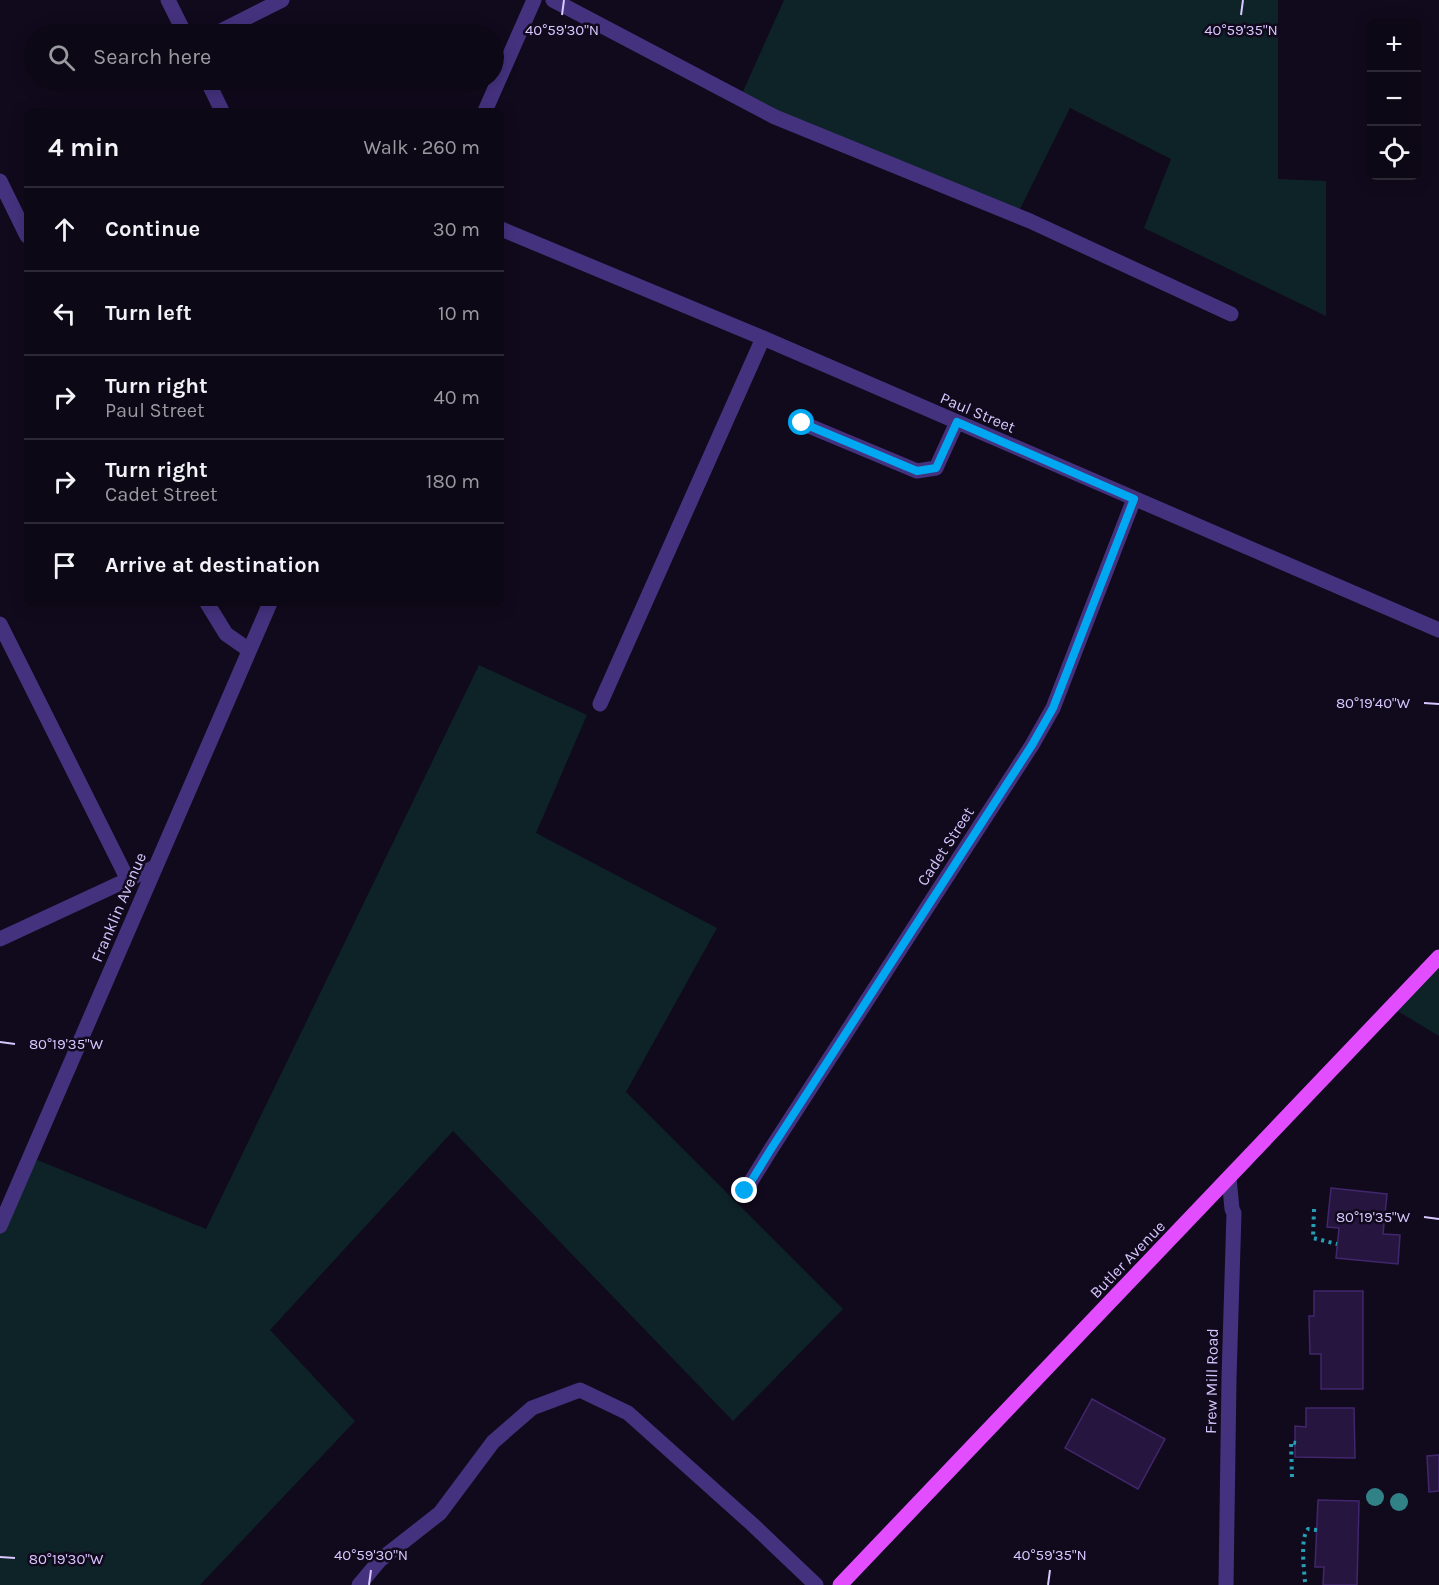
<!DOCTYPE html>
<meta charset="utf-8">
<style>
body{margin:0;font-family:Karla,sans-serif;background:#1b1623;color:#f1f3f6}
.controls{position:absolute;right:18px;top:18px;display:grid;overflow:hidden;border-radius:9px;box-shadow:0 3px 15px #0003}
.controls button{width:54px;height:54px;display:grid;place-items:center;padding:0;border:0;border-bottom:2px solid #2d2935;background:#0d0816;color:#f1f3f6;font:30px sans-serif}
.stop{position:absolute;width:18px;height:18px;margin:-14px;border:4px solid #00a7f1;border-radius:50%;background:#fff}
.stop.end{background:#00a7f1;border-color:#fff;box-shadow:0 2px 6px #0008}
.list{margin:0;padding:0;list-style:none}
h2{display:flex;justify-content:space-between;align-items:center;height:78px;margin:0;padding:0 24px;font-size:26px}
h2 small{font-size:20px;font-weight:400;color:#9a9aa1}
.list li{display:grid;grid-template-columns:39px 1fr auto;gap:18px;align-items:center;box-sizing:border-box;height:84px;padding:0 24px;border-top:2px solid #2d2935}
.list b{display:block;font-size:22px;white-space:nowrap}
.list p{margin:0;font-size:20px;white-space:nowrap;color:#9a9aa1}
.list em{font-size:20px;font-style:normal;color:#9a9aa1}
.icon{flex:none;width:33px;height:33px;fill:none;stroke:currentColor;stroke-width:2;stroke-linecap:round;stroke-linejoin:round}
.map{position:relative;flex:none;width:1439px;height:1585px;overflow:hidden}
.search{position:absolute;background:#0d0816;box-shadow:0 3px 15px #0003;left:24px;top:24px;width:480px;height:66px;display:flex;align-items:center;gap:15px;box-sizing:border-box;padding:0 21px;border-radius:33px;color:#9a9aa1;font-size:22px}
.panel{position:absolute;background:#0d0816;box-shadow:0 3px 15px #0003;left:24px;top:108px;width:480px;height:498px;border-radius:9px}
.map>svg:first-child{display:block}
.green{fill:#0d2327}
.building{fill:#26153f;stroke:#42266c;stroke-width:1.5}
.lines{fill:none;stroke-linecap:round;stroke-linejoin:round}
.path{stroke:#259fb4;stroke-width:4;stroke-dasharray:3 4.5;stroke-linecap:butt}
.minor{stroke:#45327f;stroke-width:15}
.major{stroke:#e14dff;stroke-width:15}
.tree{fill:#318287}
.route{stroke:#00a7f1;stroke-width:8}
.ticks{fill:none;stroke:#d8c6ff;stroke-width:2}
.labels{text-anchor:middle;stroke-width:5;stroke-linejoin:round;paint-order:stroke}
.street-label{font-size:16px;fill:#d8c6ff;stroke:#110a1d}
.ticks-label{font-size:15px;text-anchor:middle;fill:#d8c6ff;stroke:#110a1d;stroke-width:5;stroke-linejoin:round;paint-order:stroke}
</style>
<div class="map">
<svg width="1439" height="1585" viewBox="0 0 1439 1585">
<rect width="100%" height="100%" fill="#110a1d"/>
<g class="green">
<polygon points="784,0 1278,0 1278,179 1326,181 1326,316 1144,228 1171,159 1070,108 1018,213 741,96"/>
<polygon points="479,665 587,715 536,833 717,928 626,1092 843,1309 733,1421 453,1131 270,1330 355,1421 200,1585 0,1585 0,1226 30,1157 206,1229"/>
<polygon points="1439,957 1439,1036 1391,1007"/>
</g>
<g class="building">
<polygon points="1331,1188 1387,1194 1383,1234 1400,1235 1398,1264 1336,1258 1339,1228 1327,1227"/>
<polygon points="1314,1291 1363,1291 1363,1389 1321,1389 1321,1354 1310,1354 1309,1316 1314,1316"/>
<polygon points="1092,1399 1165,1439 1138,1489 1065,1448"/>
<polygon points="1306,1408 1354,1408 1355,1458 1295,1457 1295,1426 1306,1427"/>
<polygon points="1439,1455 1439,1491 1429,1492 1427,1456"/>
<polygon points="1318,1500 1359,1501 1357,1585 1323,1585 1324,1567 1315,1567"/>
</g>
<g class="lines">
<g class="path">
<polyline points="1314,1209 1313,1238 1337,1244"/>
<polyline points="1292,1477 1291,1442 1296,1443"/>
<path d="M1305,1582C1304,1569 1300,1538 1308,1529L1317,1530"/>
</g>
<g class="minor">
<polyline points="168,0 185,34"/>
<polyline points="553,0 775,117 1030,221 1231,314"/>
<polyline points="215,34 282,0"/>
<polyline points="207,80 222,111"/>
<polyline points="485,111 534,0"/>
<polyline points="0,181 27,236"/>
<polyline points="501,229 763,338 1439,630"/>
<polyline points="802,423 917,471 936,468 957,422"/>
<polyline points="207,603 226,634 249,650"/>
<polyline points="0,624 128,880"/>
<polyline points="600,704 763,338"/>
<polyline points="0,939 155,867"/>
<polyline points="745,1191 771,1149 1032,745 1053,708 1134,499"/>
<polyline points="0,1226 270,603"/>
<polyline points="359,1585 380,1560 440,1513 493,1442 532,1408 580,1390 628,1413 752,1524 816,1585"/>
<polyline points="1226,1585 1229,1378 1234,1213 1232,1209 1229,1178"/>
</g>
<polyline class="major" points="840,1585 1439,957"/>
</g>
<g class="tree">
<circle cx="1375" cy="1497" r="9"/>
<circle cx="1399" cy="1502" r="9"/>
</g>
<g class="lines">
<polyline class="route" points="745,1191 771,1149 1032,745 1053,708 1134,499 957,422 936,468 917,471 802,423"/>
</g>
<path class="ticks" d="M562,15L564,0M1241,15L1243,0M1424,703L1439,704M0,1042L15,1044M1424,1217L1439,1219M0,1557L15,1558M369,1585L371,1570M1048,1585L1050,1570"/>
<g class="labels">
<g class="street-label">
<text transform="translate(978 412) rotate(23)" y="6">Paul Street</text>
<text transform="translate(945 846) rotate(-57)" y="6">Cadet Street</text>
<text transform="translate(118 907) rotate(-67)" y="6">Franklin Avenue</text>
<text transform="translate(1127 1259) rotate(-46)" y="6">Butler Avenue</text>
<text transform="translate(1211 1381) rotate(-89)" y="6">Frew Mill Road</text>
</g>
</g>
<g class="ticks-label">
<text x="562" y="35">40°59'30"N</text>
<text x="1241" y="35">40°59'35"N</text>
<text x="1373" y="708">80°19'40"W</text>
<text x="66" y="1049">80°19'35"W</text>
<text x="1373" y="1222">80°19'35"W</text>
<text x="371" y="1560">40°59'30"N</text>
<text x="1050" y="1560">40°59'35"N</text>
<text x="66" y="1564">80°19'30"W</text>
</g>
</svg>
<div class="controls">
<button>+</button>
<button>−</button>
<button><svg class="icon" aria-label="locate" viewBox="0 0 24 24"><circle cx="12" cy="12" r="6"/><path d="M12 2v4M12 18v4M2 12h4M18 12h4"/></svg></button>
</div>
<div class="stop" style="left:802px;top:423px"></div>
<div class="stop end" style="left:745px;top:1191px"></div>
<div class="search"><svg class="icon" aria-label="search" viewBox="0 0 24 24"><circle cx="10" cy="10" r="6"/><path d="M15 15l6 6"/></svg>Search here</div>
<section class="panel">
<h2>4 min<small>Walk · 260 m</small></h2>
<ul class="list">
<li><svg class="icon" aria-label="ahead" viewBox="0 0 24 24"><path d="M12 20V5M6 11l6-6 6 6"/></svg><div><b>Continue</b></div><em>30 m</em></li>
<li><svg class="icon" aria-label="left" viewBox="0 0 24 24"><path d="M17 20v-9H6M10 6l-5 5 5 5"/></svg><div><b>Turn left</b></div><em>10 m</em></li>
<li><svg class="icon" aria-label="right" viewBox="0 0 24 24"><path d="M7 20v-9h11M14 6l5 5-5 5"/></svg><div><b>Turn right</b><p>Paul Street</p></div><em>40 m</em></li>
<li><svg class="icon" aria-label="right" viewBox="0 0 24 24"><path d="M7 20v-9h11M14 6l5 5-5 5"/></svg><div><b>Turn right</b><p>Cadet Street</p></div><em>180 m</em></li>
<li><svg class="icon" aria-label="arrive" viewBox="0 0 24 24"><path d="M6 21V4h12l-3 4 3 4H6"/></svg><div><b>Arrive at destination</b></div></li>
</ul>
</section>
</div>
